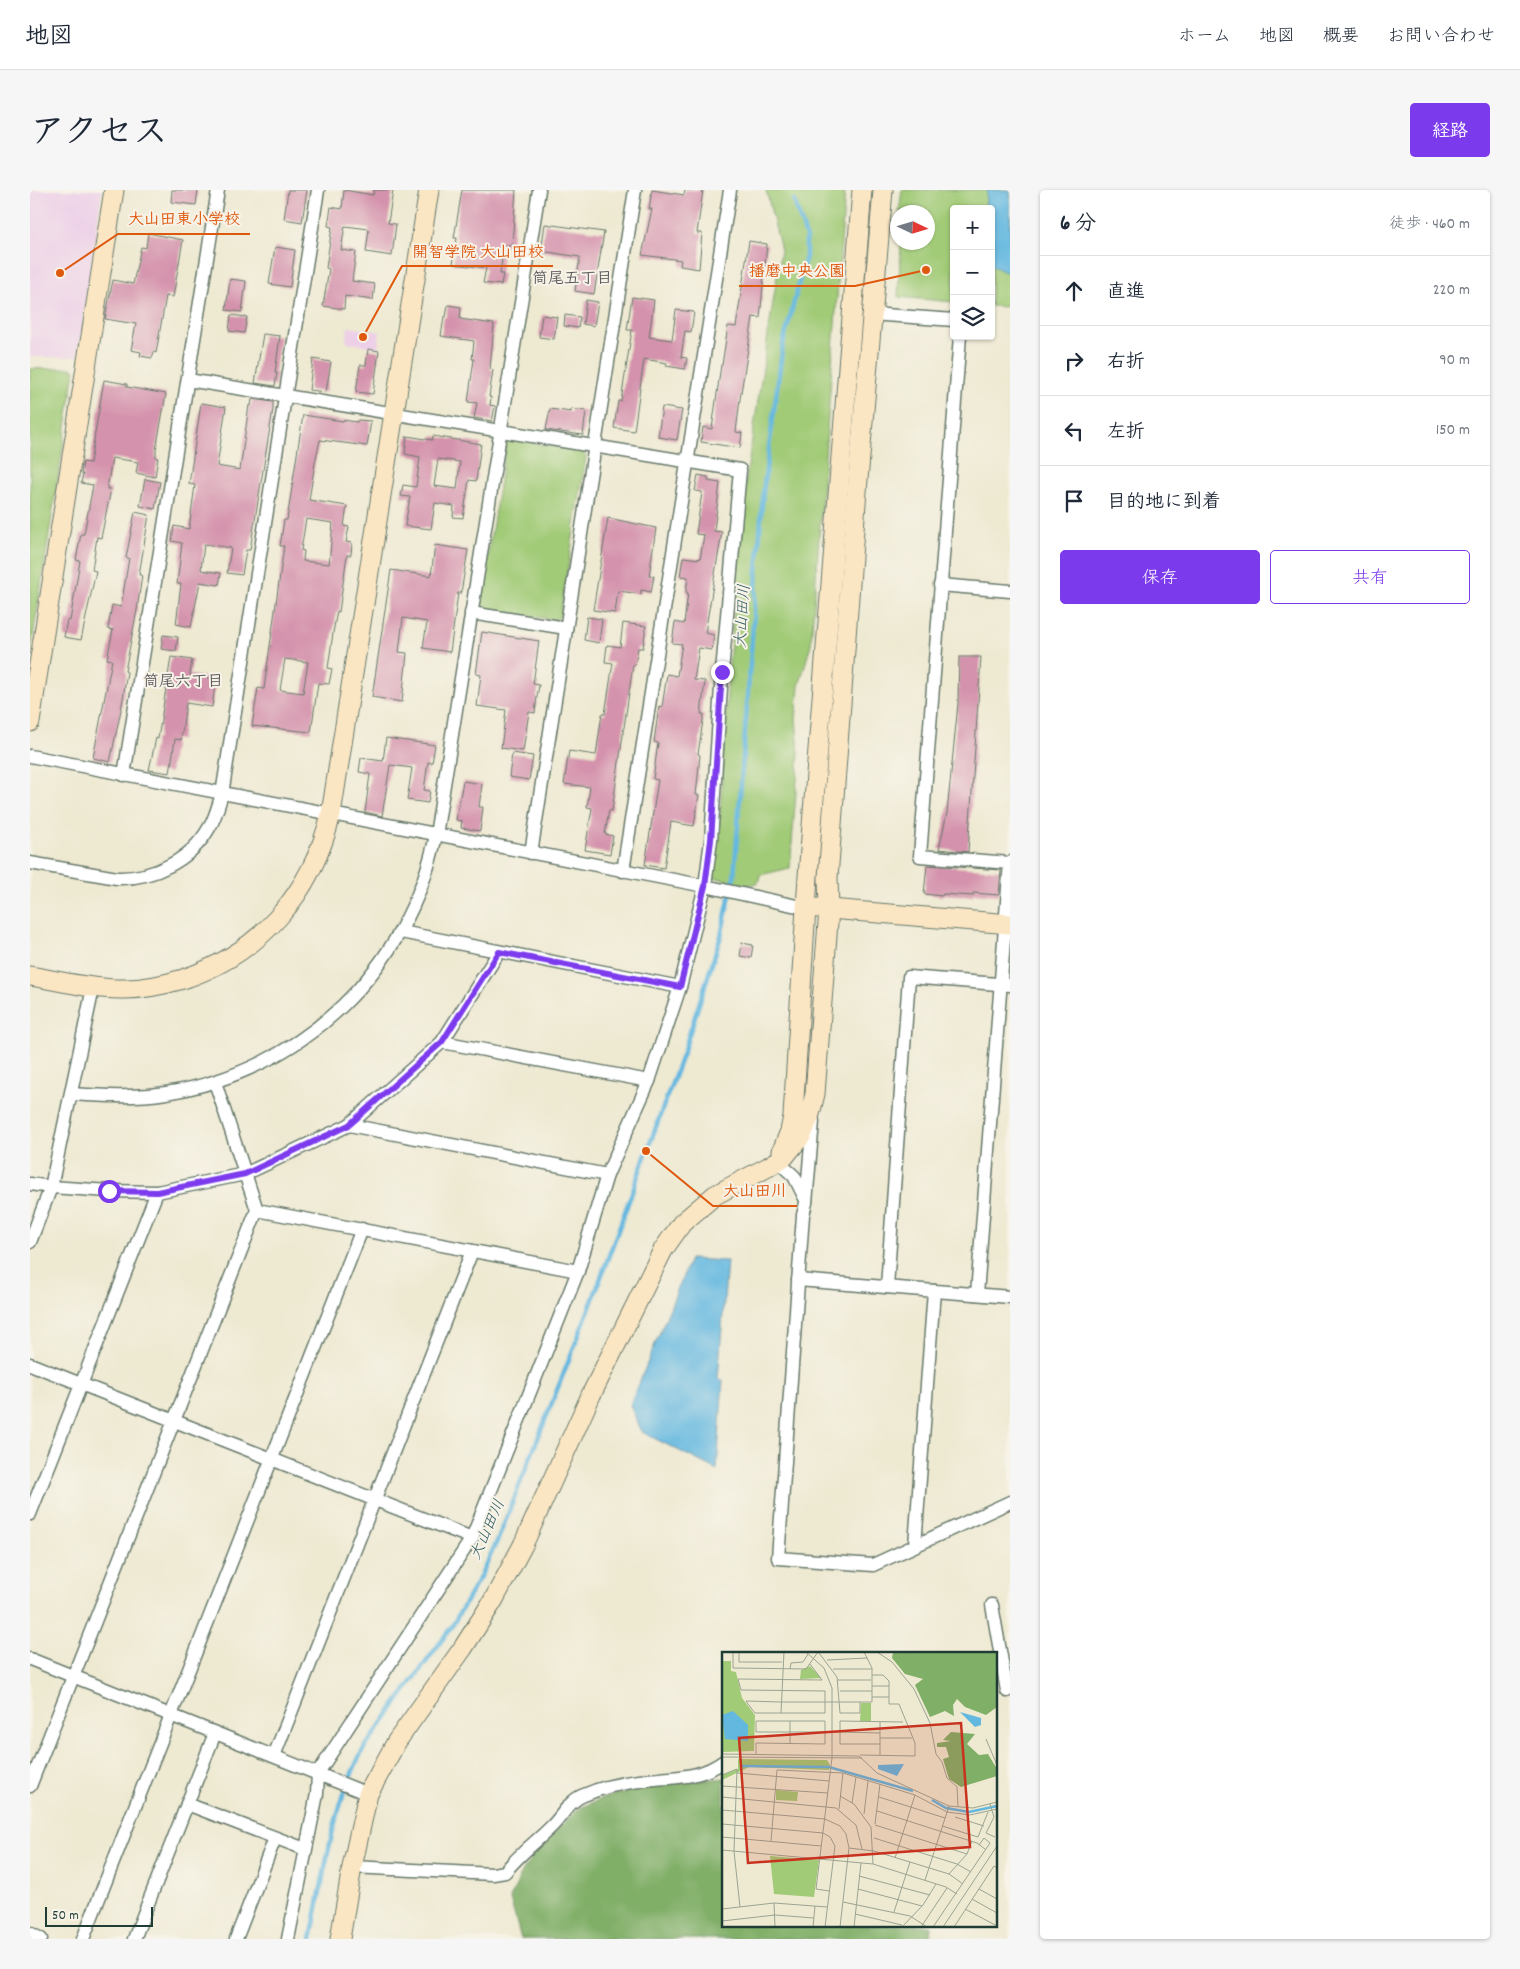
<!DOCTYPE html>
<html lang="ja">
<meta charset="utf-8">
<style>
body{margin:0;font-family:Dekko,"Klee One",sans-serif;background:#f6f6f7;color:#1f2937}
.controls{position:absolute;right:15px;top:15px;display:grid;overflow:hidden;border-radius:5px;box-shadow:0 1px 4px #0004}
.controls button{width:45px;height:45px;display:grid;place-items:center;padding:0;border:0;border-bottom:1px solid #e0e1e3;background:#fff;color:#1f2937;font:25px sans-serif}
.compass{position:absolute;left:860px;top:15px;width:45px;height:45px;border-radius:50%;background:#fff;box-shadow:0 1px 4px #0004;rotate:94deg}
.scale{position:absolute;left:15px;bottom:12px;width:108px;box-sizing:border-box;padding-left:5px;border:2px solid #1f3d34;border-top:0;font-size:14px;line-height:18px;white-space:nowrap;color:#1f3d34;-webkit-text-stroke:4px #f7f3e8;paint-order:stroke}
.stop{position:absolute;width:15px;height:15px;margin:-11px;border:4px solid #7c3aed;border-radius:50%;background:#fff}
.stop.end{background:#7c3aed;border-color:#fff;box-shadow:0 1px 5px #0008}
.list{margin:0;padding:0;list-style:none}
h2{display:flex;justify-content:space-between;align-items:center;height:65px;margin:0;padding:0 20px;font-size:21px}
h2 small{font-size:16px;font-weight:400;color:#747a83}
.list li{display:grid;grid-template-columns:32px 1fr auto;gap:15px;align-items:center;box-sizing:border-box;height:70px;padding:0 20px;border-top:1px solid #e0e1e3}
.list b{display:block;font-size:19px;white-space:nowrap}
.list em{font-size:16px;font-style:normal;color:#747a83}
.actions{display:flex;gap:10px;padding:15px 20px}
.actions a{flex:1;padding:11px 0;border:1px solid #7c3aed;border-radius:5px;text-align:center;font-size:18px;color:#7c3aed}
.actions .main{background:#7c3aed;color:#fff}
.icon{flex:none;width:28px;height:28px;fill:none;stroke:currentColor;stroke-width:2;stroke-linecap:round;stroke-linejoin:round}
.map{position:relative;flex:none;width:980px;height:1749px;overflow:hidden;border-radius:5px}
header{display:flex;align-items:center;gap:30px;box-sizing:border-box;height:70px;padding:0 25px;background:#fff;border-bottom:1px solid #e0e1e3}
header strong{font-size:24px}
nav{display:flex;gap:28px;margin-inline-start:auto;font-size:18px}
.intro{display:flex;align-items:center;justify-content:space-between;box-sizing:border-box;height:120px;padding:0 30px}
h1{margin:0;font-size:35px}
.button{padding:12px 22px;border-radius:5px;background:#7c3aed;color:#fff;font-size:18px;font-weight:700}
main{display:flex;gap:30px;padding:0 30px}
aside{flex:1;background:#fff;border-radius:5px;box-shadow:0 1px 4px #0004}
.map>svg:first-child{display:block}
.built{fill:#edd0e8}
.green{fill:#a1cb77;stroke:#608456}
.forest{fill:#80af68;stroke:#50764e}
.water{fill:#63b8e0;stroke:#417a8a}
.lines{fill:none;stroke-linecap:round;stroke-linejoin:round}
.stream{stroke:#63b8e0;stroke-width:4.5}
.building{fill:#d492ac;fill-rule:evenodd}
.street-casing{stroke:#67796b;stroke-width:15}
.secondary-casing{stroke:#67796b;stroke-width:21}
.street{stroke:#fff;stroke-width:12}
.secondary{stroke:#fbe6c4;stroke-width:19}
.route{stroke:#7c3aed;stroke-width:6}
.labels{text-anchor:middle;stroke-width:4;stroke-linejoin:round;paint-order:stroke}
.neighbourhood-label{font-size:16px;font-weight:bold;fill:#5e5b5e;stroke:#f7f3e8}
.water-label{font-size:16px;font-style:italic;fill:#305c5f;stroke:#f7f3e8}
.inset-river{fill:none;stroke:#63b8e0;stroke-width:2.5}
.inset-road{fill:none;stroke:#9ba492;stroke-width:1}
.view{fill:#c8321e;fill-opacity:0.15;stroke:#c8321e;stroke-width:2.5}
.inset-edge{fill:none;stroke:#1f3d34;stroke-width:2.5}
.leader{fill:none;stroke:#de580e;stroke-width:2}
.callout-dot{fill:#de580e;stroke:#f7f3e8;stroke-width:2}
.callout-label{font-size:16px;text-anchor:middle;font-weight:bold;fill:#de580e;stroke:#f7f3e8;stroke-width:4;stroke-linejoin:round;paint-order:stroke}
</style>
<header>
<strong>地図</strong>
<nav><a>ホーム</a><a>地図</a><a>概要</a><a>お問い合わせ</a></nav>
</header>
<div class="intro"><h1>アクセス</h1><a class="button">経路</a></div>
<main>
<div class="map">
<svg width="980" height="1749" viewBox="0 0 980 1749">
<rect width="100%" height="100%" fill="#f7f3e8"/>
<filter id="ink" filterUnits="userSpaceOnUse"><feTurbulence type="fractalNoise" baseFrequency=".02" numOctaves="2"/><feDisplacementMap in="SourceGraphic" scale="10" xChannelSelector="R" yChannelSelector="G"/><feConvolveMatrix kernelMatrix="1 2 1 2 8 2 1 2 1" color-interpolation-filters="sRGB"/></filter>
<filter id="wash" filterUnits="userSpaceOnUse"><feTurbulence type="fractalNoise" baseFrequency=".0096" numOctaves="4" result="noise"/><feDisplacementMap in="SourceGraphic" scale="20" xChannelSelector="R" yChannelSelector="G"/><feGaussianBlur stdDeviation="1.12" result="paint"/><feColorMatrix in="noise" values="0 0 0 0 0 0 0 0 0 0 0 0 0 0 0 0 0 1.4 0 .05"/><feComposite in="paint" operator="in"/></filter>
<g filter="url(#wash)">
<rect width="100%" height="100%" fill="#eee9d1"/>
<g class="built">
<polygon points="0,0 72,0 48,167 0,167"/>
<polygon points="318,137 350,142 348,158 316,152"/>
</g>
<g class="green">
<polygon points="736,0 815,0 781,454 769,496 766,529 769,564 760,678 730,685 728,693 717,695 682,687 690,624 698,488 714,302 751,60"/>
<polygon points="872,0 980,0 980,117 961,116 961,19 924,19 924,112 868,107 871,53 898,52 898,22 869,22"/>
<polygon points="40,178 45,180 0,465 0,179"/>
<polygon points="480,249 552,262 556,267 530,426 526,430 456,419 450,413 476,254"/>
</g>
<polygon class="forest" points="694,1588 694,1735 901,1735 900,1749 491,1749 480,1709 490,1686 507,1659 549,1618 576,1607 627,1595"/>
<g class="water">
<polygon points="957,0 980,0 980,82 975,82 961,75 961,19 955,19"/>
<polygon points="660,1069 697,1071 688,1189 693,1190 687,1280 612,1242 600,1215"/>
</g>
<g class="lines">
<path class="stream" d="M281,1749C294,1686 302,1617 333,1560L422,1436L451,1385L468,1349L563,1109L654,860L691,746L704,687L733,302L753,154L776,66V46L764,11"/>
</g>
<g id="blocks">
<g class="building">
<polygon points="142,0 168,0 166,15 141,12"/>
<polygon points="258,0 277,0 272,32 254,29"/>
<polygon points="314,0 343,5 344,0 363,0 358,33 366,34 362,66 336,62 339,39 315,36 311,60 326,62 322,91 345,94 343,110 315,106 314,119 293,116 299,79 296,78 302,37 298,36 301,17 312,19"/>
<polygon points="432,0 486,0 482,56 474,55 470,84 473,84 471,95 453,93 456,78 423,74 427,48 424,48"/>
<polygon points="622,0 654,5 655,0 673,0 667,43 672,43 669,79 650,76 651,70 612,65 622,19 619,19"/>
<polygon points="515,34 574,42 564,104 545,101 550,67 511,61"/>
<polygon points="118,43 153,50 143,107 136,106 126,163 124,162 122,168 110,166 111,162 101,160 106,134 75,129 83,90 103,94 111,57 116,58"/>
<polygon points="719,51 737,54 730,128 723,127 710,209 706,242 712,243 710,258 671,252 673,237 682,239 691,175 692,175 698,136 706,137"/>
<polygon points="245,57 265,60 260,97 239,94"/>
<polygon points="200,89 216,91 212,122 196,120"/>
<polygon points="602,107 624,110 619,147 642,150 646,120 664,122 661,142 655,141 651,167 657,168 655,179 636,176 637,173 614,169 604,241 584,238 588,211 591,211 602,140 597,140"/>
<polygon points="556,110 568,112 564,136 553,134"/>
<polygon points="418,115 431,117 430,129 464,134 460,179 463,180 459,207 461,207 460,215 465,216 462,231 444,228 447,213 438,212 444,169 442,169 444,151 411,146 414,127 416,127"/>
<polygon points="201,125 217,127 214,143 199,141"/>
<polygon points="512,125 527,127 524,149 509,147"/>
<polygon points="535,125 550,127 548,138 534,136"/>
<polygon points="233,144 250,146 245,183 247,183 245,196 225,193"/>
<polygon points="338,159 349,161 343,204 326,202 330,175 336,175"/>
<polygon points="283,169 301,172 296,202 279,200"/>
<polygon points="74,190 97,194 97,197 136,204 126,260 126,268 128,268 125,287 106,283 108,272 82,268 77,299 81,299 71,348 67,347 62,380 66,381 51,450 34,447 37,430 40,431 50,371 46,370 51,344 54,344 63,295 51,293 53,284 51,284 53,272 60,273"/>
<polygon points="222,209 243,212 243,219 220,360 216,360 212,385 197,383 201,358 174,354 171,380 191,383 189,395 170,392 161,437 146,434 151,394 147,394 152,353 142,351 144,336 159,339 165,295 159,294 171,213 196,217 187,276 210,280 219,215 221,216"/>
<polygon points="632,217 652,220 647,250 628,247"/>
<polygon points="520,219 541,222 541,219 556,221 553,245 516,240"/>
<path d="M273,225L313,231V230L327,232L328,230L341,231L337,256L290,250L285,273L279,310L317,316L314,336L319,337L316,352L322,353L321,365H317L309,422L307,421L303,443L298,478L302,479L299,494L288,493L281,542L222,536L228,498L234,499L254,356H250L254,330H257ZM276,329L303,333L299,374L273,371L274,361L271,360ZM255,469L278,472L273,503L250,500Z"/>
<path d="M377,246L402,250L403,246L451,254L446,291L439,290L433,328L423,327L424,316L405,313L401,339L375,336L380,307L371,306L373,295L386,297L390,267L375,264ZM408,269L430,272L427,299L404,296Z"/>
<polygon points="668,285 678,287 678,291 690,293 684,341 692,342 675,443 684,445 682,460 669,458 664,490 675,491 671,524 674,524 668,564 670,565 666,605 669,605 664,636 641,632 634,678 615,675 628,590 623,589 628,553 624,552 629,516 632,517 637,484 647,486 652,454 642,453 645,432 654,434 658,403 656,402 658,387 650,386 653,367 670,369 674,345 666,344 672,302 665,301"/>
<polygon points="115,289 130,292 125,319 110,316"/>
<polygon points="105,322 119,325 109,385 112,385 107,420 95,481 97,482 92,515 80,572 63,568 82,470 77,469 83,440 78,439 82,415 91,417 99,368 96,368"/>
<polygon points="578,328 626,338 619,386 624,386 621,402 611,400 611,404 588,401 585,423 563,420"/>
<polygon points="405,355 438,360 431,403 428,403 420,462 393,458 397,432 373,428 369,462 377,463 372,512 342,507 361,380 401,386"/>
<polygon points="557,427 572,429 569,453 554,450"/>
<polygon points="593,433 616,436 613,458 608,458 605,475 603,475 582,621 579,620 575,644 583,646 580,664 555,660 562,618 557,617 560,597 534,594 539,561 566,565 572,524 575,524 583,473 575,472 577,455 590,457"/>
<polygon points="452,442 509,451 503,494 509,495 507,507 505,523 499,522 493,561 471,558 476,520 447,516 451,485 446,484"/>
<polygon points="133,445 148,447 146,461 131,459"/>
<polygon points="141,467 162,470 160,485 186,489 182,517 156,513 151,550 145,549 140,583 119,580 126,548 128,549"/>
<polygon points="929,467 951,467 938,662 909,659 917,623 928,514"/>
<polygon points="356,548 405,555 402,573 398,572 394,600 400,601 398,613 377,610 382,578 360,575 352,626 335,622 340,584 329,582 331,568 353,571"/>
<polygon points="482,563 503,566 499,590 479,587"/>
<polygon points="433,591 452,594 449,617 453,617 450,641 431,638 432,631 426,630"/>
<polygon points="897,675 971,680 969,705 943,703 943,706 913,704 912,706 894,704"/>
<polygon points="712,753 723,755 721,768 710,766"/>
</g>
</g>
</g>
<g filter="url(#ink)">
<use href="#blocks" fill-opacity="0" stroke="#67796b" stroke-width="1"/>
<g class="lines">
<defs>
<g id="street">
<polyline points="841,124 924,130"/>
<polyline points="930,146 890,666 980,673"/>
<polyline points="158,190 710,280 692,482 681,650 675,696 650,797 619,891 577,985 548,1081 442,1348 288,1583 287,1604 258,1749"/>
<polyline points="910,395 980,401"/>
<polyline points="441,423 536,438"/>
<polyline points="0,566 675,696 776,718"/>
<polyline points="94,585 188,0"/>
<polyline points="501,663 605,0"/>
<path d="M0,673L87,688C123,689 161,670 179,638C186,627 188,616 192,604L288,0"/>
<polyline points="593,681 700,0"/>
<polyline points="371,742 650,797"/>
<polyline points="412,852 619,891"/>
<polyline points="185,892 227,1020 548,1081"/>
<path d="M42,904C73,906 105,908 136,903C273,881 378,780 406,645L509,0"/>
<polyline points="783,931 776,1013 773,1025 748,1368 843,1375 980,1312"/>
<polyline points="319,935 577,985"/>
<polyline points="747,971 764,986 776,1010"/>
<polyline points="0,994 21,997 79,1001 127,1002 215,984 319,935 412,852 469,762"/>
<polyline points="0,1052 21,997 63,798"/>
<polyline points="768,1090 980,1107"/>
<polyline points="857,1097 879,787 980,795"/>
<polyline points="947,1104 980,672"/>
<polyline points="0,1174 442,1348"/>
<polyline points="0,1324 127,1002"/>
<polyline points="885,1355 904,1101"/>
<polyline points="962,1415 977,1501"/>
<polyline points="0,1469 338,1604"/>
<polyline points="244,1566 442,1061"/>
<polyline points="0,1596 227,1020"/>
<polyline points="157,1614 275,1659"/>
<path d="M322,1677L463,1684L475,1682C489,1664 505,1653 521,1637C532,1627 539,1610 554,1605C570,1598 592,1593 609,1591C640,1586 667,1591 694,1571"/>
<polyline points="0,1743 11,1749"/>
<polyline points="53,1749 332,1039"/>
<polyline points="104,1749 185,1543"/>
<polyline points="206,1749 245,1648"/>
</g>
<g id="secondary">
<polyline points="0,532 84,0"/>
<polyline points="788,718 980,734"/>
<path d="M0,786C30,791 60,799 90,799C112,800 133,795 153,789C231,763 282,703 301,624L399,0"/>
<polyline points="752,961 760,941 763,926 778,686 832,0"/>
<polyline points="310,1749 322,1677 338,1604 367,1551 433,1458 463,1411 493,1355 561,1205 633,1060 652,1033 685,1005 738,977 754,967 772,945 779,928 785,904 799,719 798,688 826,313 853,0"/>
</g>
</defs>
<use href="#street" class="street-casing"/>
<use href="#secondary" class="secondary-casing"/>
<use href="#street" class="street"/>
<use href="#secondary" class="secondary"/>
</g>
</g>
<g class="lines" filter="url(#ink)">
<polyline class="route" points="79,1001 127,1002 215,984 319,935 412,852 469,762 650,797 675,696 681,650 692,482"/>
</g>
<g class="labels">
<g class="neighbourhood-label">
<text x="542" y="93">筒尾五丁目</text>
<text x="153" y="496">筒尾六丁目</text>
</g>
<g class="water-label">
<text transform="translate(711 426) rotate(-86)" y="6">大山田川</text>
<text transform="translate(456 1339) rotate(-66)" y="6">大山田川</text>
</g>
</g>
<g transform="translate(692 1462)">
<rect width="275" height="275" fill="#eee9d1"/>
<path d="M0,9H9V19L14,20L20,46L33,63L32,99L0,100ZM88,14L99,26L78,27L79,18ZM139,51H149V69H138ZM16,107L105,108L108,113L107,118L27,115L0,128V123L16,117ZM54,138L76,140L75,149L54,148ZM48,204L97,208L92,245L52,242Z" fill="#a1cb77"/>
<path d="M171,0H275V55L264,63L243,55L235,47L231,53L232,64L223,59L208,65L193,33L201,27L183,22L170,6ZM229,80L253,82L245,92L257,103L266,102L275,117V124L239,135L227,127L221,107L227,105L224,95H215V91L229,89L221,88Z" fill="#80af68"/>
<path d="M11,59L26,73V89L3,87L0,63ZM238,60L259,66V73L253,75ZM182,112L175,124L156,117V113Z" fill="#63b8e0"/>
<path class="inset-river" d="M20,114L107,115L191,139M210,148L224,156L247,160L275,154"/>
<path class="inset-road" d="M11,0V16L84,17L96,0M17,0V10H60M84,0L102,16L110,36V106L94,237L107,239M155,0L170,10L192,37L208,71L214,102L220,110L225,126L235,135L236,155M97,1L115,25L118,61H138V50M105,8L145,6M88,12L100,28L16,27L19,38L103,39V61H33L26,52L24,49L59,50H150V16L142,0M68,17L69,11L81,10L86,2M111,17H150M116,28H149M150,34H167M118,39H150M150,45H167M59,61L62,0M158,86H190M264,87L275,113M68,92V69M158,92H118V69L181,70M0,102L137,104L155,121L227,154L251,156L275,150M34,103V91L103,92V69H34V80H118L158,81M138,103L193,104V91L177,52H167V29L161,23H150M158,103V70M0,105L140,106M15,121L107,129M0,123L15,117L12,199L18,255M0,134L106,141M118,144L132,152L149,175L151,212M0,145L114,156L134,173L140,197M157,145L223,166M130,151L134,125M268,152L272,165L264,181L273,185M117,157L121,121M0,158L103,167L118,174L124,182L127,196L118,275M155,159L255,191L263,197M142,162L146,129M233,165L262,174M0,172L101,181L108,185L113,194L103,275M153,172L158,132M153,173L245,202M220,174L256,185L266,160M0,185L99,194M152,186L235,212L249,220M49,189L55,118L121,121L193,143L225,160L248,163L275,157M127,196L152,199L227,222L241,232M0,198L151,212L224,235L235,242M173,206L193,143M227,222L245,202L250,189M137,224L208,243M203,228L227,154M136,237L200,254M257,237L275,247M250,247L275,261M121,250L188,264L205,275M52,251L53,275M0,257L52,251L105,255M243,257L275,274M172,260L188,210M133,262L180,273M0,269L53,263L92,266M91,275L93,254M132,275L139,211M180,275L201,253L214,232M199,275L225,236M211,275L268,191L262,186L257,193M221,275L275,194M232,275L272,214L275,216"/>
<path class="view" d="M239,71L248,195L26,211L17,86Z"/>
<rect width="275" height="275" class="inset-edge"/>
</g>
<path class="leader" d="M30 83L88 44H220M333 147L372 76H523M896 80L825 96H709M616 961L683 1016H767"/>
<g class="callout-dot">
<circle cx="30" cy="83" r="5"/>
<circle cx="333" cy="147" r="5"/>
<circle cx="896" cy="80" r="5"/>
<circle cx="616" cy="961" r="5"/>
</g>
<g class="callout-label">
<text x="154" y="34">大山田東小学校</text>
<text x="448" y="67">開智学院 大山田校</text>
<text x="767" y="86">播磨中央公園</text>
<text x="725" y="1006">大山田川</text>
</g>
</svg>
<div class="controls">
<button>+</button>
<button>−</button>
<button><svg class="icon" aria-label="layers" viewBox="0 0 24 24"><path d="M12 4l9 5-9 5-9-5zM3 14l9 5 9-5"/></svg></button>
</div>
<svg class="compass" viewBox="-18 -18 36 36"><path d="M0-13l5 13h-10z" fill="#e53935"/><path d="M0 13l5-13h-10z" fill="#747a83"/></svg>
<div class="scale">50 m</div>
<div class="stop" style="left:79px;top:1001px"></div>
<div class="stop end" style="left:692px;top:482px"></div>
</div>
<aside>
<h2>6 分<small>徒歩 · 460 m</small></h2>
<ul class="list">
<li><svg class="icon" aria-label="ahead" viewBox="0 0 24 24"><path d="M12 20V5M6 11l6-6 6 6"/></svg><div><b>直進</b></div><em>220 m</em></li>
<li><svg class="icon" aria-label="right" viewBox="0 0 24 24"><path d="M7 20v-9h11M14 6l5 5-5 5"/></svg><div><b>右折</b></div><em>90 m</em></li>
<li><svg class="icon" aria-label="left" viewBox="0 0 24 24"><path d="M17 20v-9H6M10 6l-5 5 5 5"/></svg><div><b>左折</b></div><em>150 m</em></li>
<li><svg class="icon" aria-label="arrive" viewBox="0 0 24 24"><path d="M6 21V4h12l-3 4 3 4H6"/></svg><div><b>目的地に到着</b></div></li>
</ul>
<div class="actions"><a class="main">保存</a><a>共有</a></div>
</aside>
</main>
